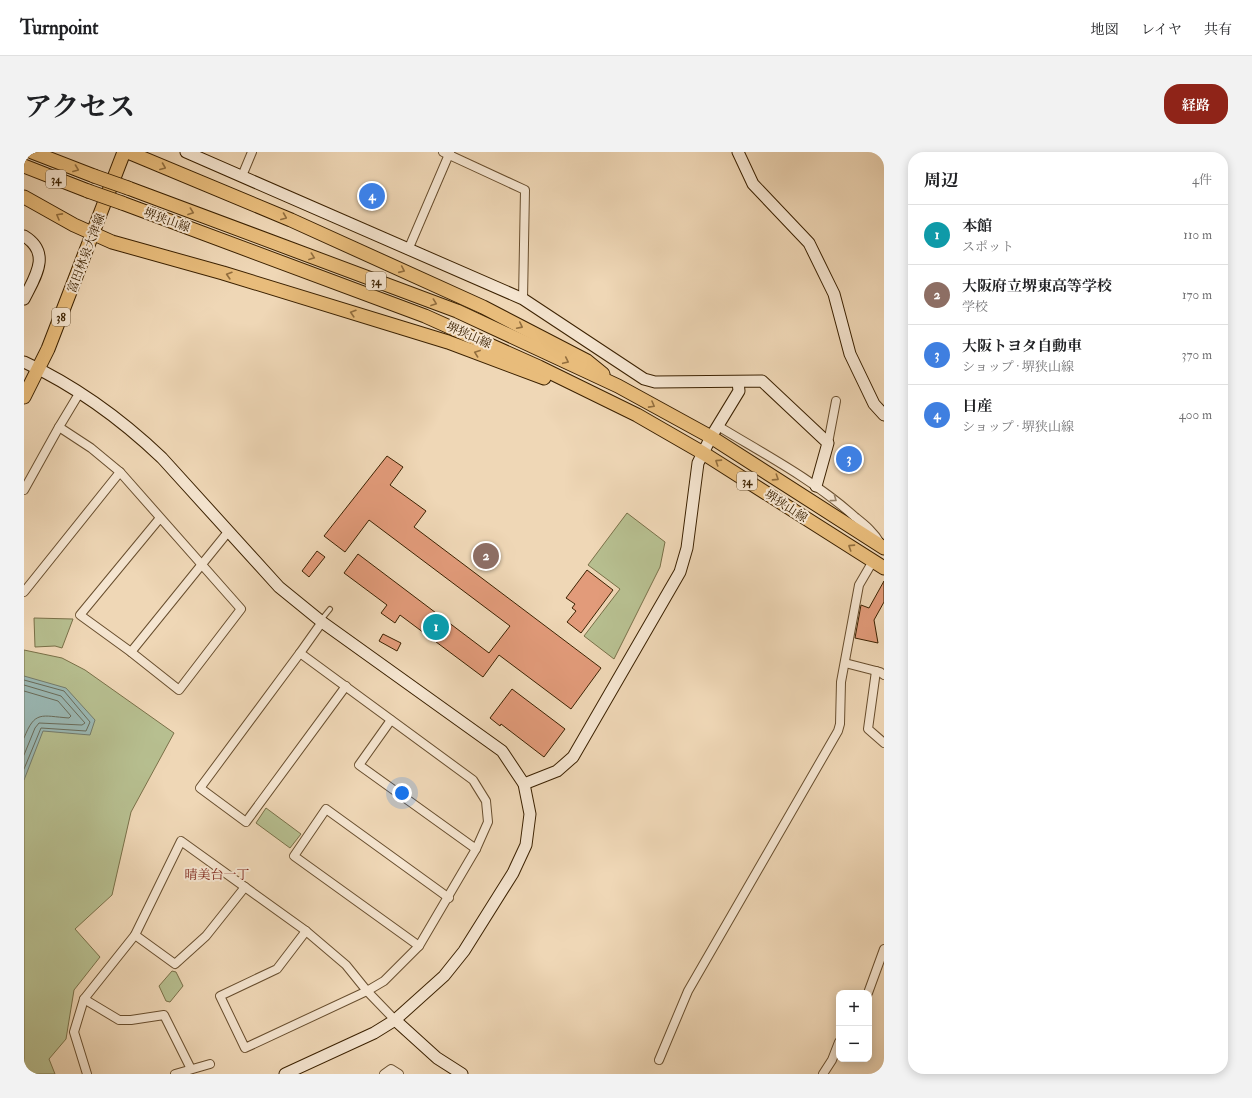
<!DOCTYPE html>
<html lang="ja">
<meta charset="utf-8">
<style>
body{margin:0;font-family:"IM FELL Double Pica","Noto Serif JP",serif;background:#f2f2f2;color:#202124}
.controls{position:absolute;right:12px;bottom:12px;display:grid;overflow:hidden;border-radius:8px;box-shadow:0 2px 10px #0003}
.controls button{width:36px;height:36px;display:grid;place-items:center;padding:0;border:0;border-bottom:1px solid #e0e0e0;background:#fff;color:#202124;font:20px sans-serif}
.you{position:absolute;left:378px;top:641px;width:14px;height:14px;margin:-10px;border:3px solid #fff;border-radius:50%;background:#1a73e8;box-shadow:0 0 0 6px #1a73e833}
.badge{display:grid;place-items:center;width:26px;height:26px;border-radius:50%;background:#8f2418;color:#fff;font-size:13px;font-weight:700}
.pin{position:absolute;translate:-50% -50%;border:2px solid #fff;box-shadow:0 1px 4px #0006}
.list{margin:0;padding:0;list-style:none}
h2{display:flex;justify-content:space-between;align-items:center;height:52px;margin:0;padding:0 16px;font-size:17px}
h2 small{font-size:13px;font-weight:400;color:#757577}
.list li{display:grid;grid-template-columns:26px 1fr auto;gap:12px;align-items:center;box-sizing:border-box;height:60px;padding:0 16px;border-top:1px solid #e0e0e0}
.list b{display:block;font-size:15px;white-space:nowrap}
.list p{margin:0;font-size:13px;white-space:nowrap;color:#757577}
.list em{font-size:13px;font-style:normal;color:#757577}
.map{position:relative;flex:none;width:860px;height:922px;overflow:hidden;border-radius:16px}
header{display:flex;align-items:center;gap:24px;box-sizing:border-box;height:56px;padding:0 20px;background:#fff;border-bottom:1px solid #e0e0e0}
header strong{font-size:19px}
nav{display:flex;gap:22px;margin-inline-start:auto;font-size:14px}
.intro{display:flex;align-items:center;justify-content:space-between;box-sizing:border-box;height:96px;padding:0 24px}
h1{margin:0;font-size:28px}
.button{padding:10px 18px;border-radius:16px;background:#8f2418;color:#fff;font-size:14px;font-weight:700}
main{display:flex;gap:24px;padding:0 24px}
aside{flex:1;background:#fff;border-radius:16px;box-shadow:0 2px 10px #0003}
.map>svg:first-child{display:block}
.green{fill:#b7bf90;stroke:#797048}
.water{fill:#9ab8b4;stroke:#747c6c}
.lines{fill:none;stroke-linecap:round;stroke-linejoin:round}
.shore{stroke:#6a6c5a;stroke-width:1}
.building{fill:#e29b7a;stroke:#3b2101}
.lane-casing{stroke:#684e2e;stroke-width:6}
.street-casing{stroke:#684e2e;stroke-width:10}
.secondary-casing{stroke:#3b2101;stroke-width:13}
.primary-casing{stroke:#3b2101;stroke-width:15}
.lane{stroke:#f5e5d0;stroke-width:4}
.street{stroke:#f5e5d0;stroke-width:8}
.secondary{stroke:#f5e5d0;stroke-width:11}
.primary{stroke:#e8bc7b;stroke-width:13}
.primary-bridge-casing{stroke:#3b2101;stroke-width:15;stroke-linecap:butt}
.primary-bridge{stroke:#e8bc7b;stroke-width:13}
.oneway{stroke:#926e3e}
.oneway2{stroke:#988368}
.labels{text-anchor:middle;stroke-width:4;stroke-linejoin:round;paint-order:stroke}
.shield{fill:#f5e5d0;stroke:#735c3f;stroke-width:1}
.shield-label{font-size:11px;font-weight:bold;fill:#3b2101}
.street-label{font-size:12px;fill:#3b2101;stroke:#f5e5d0}
.neighbourhood-label{font-size:13px;fill:#7a1f14;stroke:#f5e5d0}
</style>
<header>
<strong>Turnpoint</strong>
<nav><a>地図</a><a>レイヤ</a><a>共有</a></nav>
</header>
<div class="intro"><h1>アクセス</h1><a class="button">経路</a></div>
<main>
<div class="map">
<svg width="860" height="922" viewBox="0 0 860 922">
<rect width="100%" height="100%" fill="#efd7b6"/>
<filter id="stains"><feTurbulence type="fractalNoise" baseFrequency=".005" numOctaves="4"/><feColorMatrix values="0 0 0 0 .2 0 0 0 0 .09 0 0 0 0 .02 0 0 0 .5 -.17"/></filter>
<radialGradient id="worn" r=".72"><stop offset=".6" stop-color="#630" stop-opacity="0"/><stop offset="1" stop-color="#630" stop-opacity=".3"/></radialGradient>
<g class="green">
<polygon points="603,361 641,390 636,415 590,507 560,484 596,437 564,413"/>
<polygon points="10,466 49,467 38,496 31,494 11,495"/>
<polygon points="0,498 38,506 61,518 150,581 107,660 88,743 51,777 76,805 50,838 42,887 25,907 31,922 0,922"/>
<polygon points="242,656 277,682 266,696 232,671"/>
<polygon points="148,819 152,820 159,834 146,850 142,849 135,834"/>
</g>
<polygon class="water" points="0,524 42,536 71,568 66,583 19,579 0,628"/>
<g class="lines">
<g class="shore">
<polyline points="0,528 40,539 66,570 62,579 17,576 0,617"/>
<polyline points="0,533 37,544 61,571 58,573 15,571 11,576 0,603"/>
<path d="M0,539L34,549L47,564L45,566C17,564 11,558 0,586"/>
</g>
</g>
<g class="building">
<polygon points="363,304 379,315 366,333 402,359 390,375 577,516 547,557 475,503 459,525 376,463 371,471 357,461 363,453 320,421 334,402 465,501 486,474 345,368 321,400 300,384"/>
<polygon points="293,399 301,405 285,425 278,419"/>
<polygon points="563,418 589,438 557,481 543,470 552,459 548,456 551,452 542,446"/>
<polygon points="860,429 860,450 850,468 854,491 831,486 837,453 845,456"/>
<polygon points="359,482 377,491 373,499 355,489"/>
<polygon points="488,537 541,577 520,605 477,572 476,574 466,566"/>
</g>
<g class="lines">
<defs>
<polyline id="lane" points="297,468 306,457"/>
<g id="street">
<polyline points="419,0 501,38 499,147"/>
<polyline points="218,24 228,0"/>
<polyline points="384,98 426,0"/>
<polyline points="56,240 35,275 67,296 96,320 217,457 155,538 107,500 56,463 136,366"/>
<path d="M694,274C740,302 790,328 831,365C841,373 850,380 856,391"/>
<polyline points="804,291 812,249"/>
<polyline points="0,338 35,275"/>
<polyline points="0,440 96,320"/>
<polyline points="107,500 204,380"/>
<polyline points="276,501 176,636 222,670 322,534"/>
<polyline points="821,511 856,520 860,523"/>
<polyline points="852,519 844,577 860,591"/>
<polyline points="367,568 335,613 452,697"/>
<polyline points="282,779 253,817 196,844 221,896 343,839 360,829 395,794 452,697 464,670 462,649 449,628 276,501 298,470"/>
<polyline points="111,783 151,812 182,784 221,735"/>
<polyline points="395,794 270,704 302,657 425,746"/>
<polyline points="844,841 860,797"/>
<polyline points="60,847 95,868 107,868 140,863 167,917"/>
<polyline points="635,908 664,839 814,579 816,572 817,530 835,433 849,409"/>
<polyline points="63,922 50,880 60,847 111,783 157,689 282,779 322,813 343,839 371,868"/>
<polyline points="151,922 186,912"/>
<polyline points="360,922 367,917 375,922"/>
<polyline points="799,922 808,908 815,890"/>
</g>
<g id="secondary">
<polyline points="162,0 499,147 620,227 631,230 738,229 804,291 792,334"/>
<polyline points="714,0 729,32 785,91 810,142 826,202 850,252 860,263"/>
<path d="M0,84C28,101 11,125 0,147"/>
<path d="M0,210C52,234 96,266 138,306L255,435L298,470L478,599L500,632L506,662L502,693L489,721L440,799L420,824L371,868L350,881L261,922"/>
<polyline points="500,632 533,619 549,605 656,420 663,396 674,311 687,285 715,239 714,230"/>
<polyline points="371,868 413,906 438,922"/>
</g>
<g id="primary">
<polyline points="8,0 70,24"/>
<polyline points="104,0 267,68 459,155 563,209 579,222"/>
<polyline points="0,14 64,39"/>
<polyline points="104,36 433,159 594,234 687,285 860,396"/>
<polyline points="0,45 50,73 88,90 199,121 424,190 520,226"/>
<polyline points="98,51 401,164 515,215 613,263 679,301 860,416"/>
<polyline points="0,245 24,197 100,0"/>
</g>
</defs>
<use href="#lane" class="lane-casing"/>
<use href="#street" class="street-casing"/>
<use href="#secondary" class="secondary-casing"/>
<use href="#primary" class="primary-casing"/>
<use href="#lane" class="lane"/>
<use href="#street" class="street"/>
<use href="#secondary" class="secondary"/>
<use href="#primary" class="primary"/>
<defs>
<g id="primary-bridge">
<polyline points="70,24 104,36"/>
<polyline points="64,39 98,51"/>
</g>
</defs>
<use href="#primary-bridge" class="primary-bridge-casing"/>
<use href="#primary-bridge" class="primary-bridge"/>
</g>
<defs><path id="oneway-chevron" d="M-2-3.5L2.5 0L-2 3.5" fill="none" stroke-width="1.6" stroke-linecap="round" stroke-linejoin="round"/></defs>
<g class="oneway">
<use href="#oneway-chevron" transform="translate(139 15) rotate(22)"/>
<use href="#oneway-chevron" transform="translate(52 17) rotate(21)"/>
<use href="#oneway-chevron" transform="translate(167 60) rotate(20)"/>
<use href="#oneway-chevron" transform="translate(35 64) rotate(-151)"/>
<use href="#oneway-chevron" transform="translate(260 65) rotate(22)"/>
<use href="#oneway-chevron" transform="translate(288 105) rotate(20)"/>
<use href="#oneway-chevron" transform="translate(378 118) rotate(24)"/>
<use href="#oneway-chevron" transform="translate(205 123) rotate(-163)"/>
<use href="#oneway-chevron" transform="translate(410 151) rotate(20)"/>
<use href="#oneway-chevron" transform="translate(329 161) rotate(-163)"/>
<use href="#oneway-chevron" transform="translate(496 174) rotate(27)"/>
<use href="#oneway-chevron" transform="translate(453 201) rotate(-160)"/>
<use href="#oneway-chevron" transform="translate(542 209) rotate(25)"/>
<use href="#oneway-chevron" transform="translate(628 253) rotate(29)"/>
<use href="#oneway-chevron" transform="translate(694 310) rotate(-147)"/>
<use href="#oneway-chevron" transform="translate(752 326) rotate(33)"/>
<use href="#oneway-chevron" transform="translate(827 395) rotate(-147)"/>
</g>
<use class="oneway2" href="#oneway-chevron" transform="translate(810 347) rotate(36)"/>
<g class="labels">
<g class="shield">
<rect x="22" y="18" width="20" height="18" rx="3"/>
<rect x="342" y="120" width="20" height="18" rx="3"/>
<rect x="28" y="156" width="18" height="18" rx="3"/>
<rect x="713" y="320" width="20" height="18" rx="3"/>
</g>
<g class="shield-label">
<text x="32" y="31">34</text>
<text x="352" y="133">34</text>
<text x="37" y="169">38</text>
<text x="723" y="333">34</text>
</g>
<g class="street-label">
<text transform="translate(143 68) rotate(20)" y="4">堺狭山線</text>
<text transform="translate(62 101) rotate(-69)" y="4">富田林泉大津線</text>
<text transform="translate(445 183) rotate(24)" y="4">堺狭山線</text>
<text transform="translate(762 354) rotate(33)" y="4">堺狭山線</text>
</g>
<g class="neighbourhood-label">
<text x="193" y="727">晴美台一丁</text>
</g>
</g>
<rect width="100%" height="100%" filter="url(#stains)"/>
<rect width="100%" height="100%" fill="url(#worn)"/>
</svg>
<div class="controls">
<button>+</button>
<button>−</button>
</div>
<div class="you"></div>
<div class="pin badge" style="left:412px;top:475px;background:#0f9aa8">1</div>
<div class="pin badge" style="left:462px;top:404px;background:#8d6e63">2</div>
<div class="pin badge" style="left:825px;top:307px;background:#3f7fe0">3</div>
<div class="pin badge" style="left:348px;top:44px;background:#3f7fe0">4</div>
</div>
<aside>
<h2>周辺<small>4件</small></h2>
<ul class="list">
<li><span class="badge" style="background:#0f9aa8">1</span><div><b>本館</b><p>スポット</p></div><em>110 m</em></li>
<li><span class="badge" style="background:#8d6e63">2</span><div><b>大阪府立堺東高等学校</b><p>学校</p></div><em>170 m</em></li>
<li><span class="badge" style="background:#3f7fe0">3</span><div><b>大阪トヨタ自動車</b><p>ショップ · 堺狭山線</p></div><em>370 m</em></li>
<li><span class="badge" style="background:#3f7fe0">4</span><div><b>日産</b><p>ショップ · 堺狭山線</p></div><em>400 m</em></li>
</ul>
</aside>
</main>
